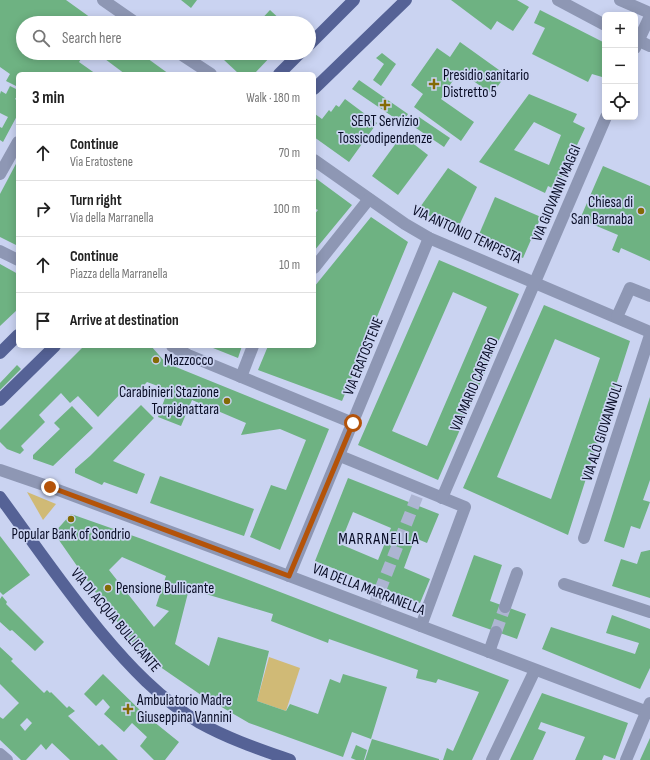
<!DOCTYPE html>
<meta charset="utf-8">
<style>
body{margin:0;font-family:"Sofia Sans Condensed",sans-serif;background:#f6f6f6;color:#222}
.controls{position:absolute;right:12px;top:12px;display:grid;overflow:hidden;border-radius:6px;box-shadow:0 2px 10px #0003}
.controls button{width:36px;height:36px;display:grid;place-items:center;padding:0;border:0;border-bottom:1px solid #e0e0e0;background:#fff;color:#222;font:20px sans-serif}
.stop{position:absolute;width:12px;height:12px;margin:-9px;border:3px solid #b45309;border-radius:50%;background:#fff}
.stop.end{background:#b45309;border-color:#fff;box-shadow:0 1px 4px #0008}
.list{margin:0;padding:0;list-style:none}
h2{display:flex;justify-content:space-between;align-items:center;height:52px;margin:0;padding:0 16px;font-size:17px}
h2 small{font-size:13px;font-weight:400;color:#767676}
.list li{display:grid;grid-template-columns:26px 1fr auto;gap:12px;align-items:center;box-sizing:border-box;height:56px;padding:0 16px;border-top:1px solid #e0e0e0}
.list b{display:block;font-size:15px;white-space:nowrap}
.list p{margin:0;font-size:13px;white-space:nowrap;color:#767676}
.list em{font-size:13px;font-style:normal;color:#767676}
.icon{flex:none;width:22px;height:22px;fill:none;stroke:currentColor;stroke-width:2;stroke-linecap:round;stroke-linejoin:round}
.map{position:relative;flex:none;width:650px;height:760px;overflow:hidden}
.search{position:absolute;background:#fff;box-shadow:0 2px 10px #0003;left:16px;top:16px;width:300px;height:44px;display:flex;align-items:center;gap:10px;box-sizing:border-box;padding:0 14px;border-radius:22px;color:#767676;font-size:15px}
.panel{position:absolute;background:#fff;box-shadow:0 2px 10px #0003;left:16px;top:72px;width:300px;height:276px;border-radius:6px}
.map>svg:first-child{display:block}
.green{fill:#d0ba76}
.building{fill:#6eb282;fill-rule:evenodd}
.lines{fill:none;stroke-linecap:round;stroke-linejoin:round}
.minor-tunnel{stroke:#adb5d2;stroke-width:12;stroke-dasharray:12 6;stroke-linecap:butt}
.minor{stroke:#8e97b4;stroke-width:12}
.major{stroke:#556296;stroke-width:12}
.route{stroke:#b45309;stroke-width:5}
.poi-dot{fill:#846b06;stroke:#cad3f1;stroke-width:1.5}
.labels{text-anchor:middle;stroke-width:3.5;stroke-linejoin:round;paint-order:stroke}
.poi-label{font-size:15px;fill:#080c25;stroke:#cad3f1;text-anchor:start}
.street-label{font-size:15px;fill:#080c25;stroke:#cad3f1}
.neighbourhood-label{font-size:16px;letter-spacing:1px;fill:#080c25;stroke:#cad3f1}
</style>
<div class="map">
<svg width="650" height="760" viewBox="0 0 650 760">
<rect width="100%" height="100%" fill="#cad3f1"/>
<g class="green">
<polygon points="27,492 56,504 43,520"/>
<polygon points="269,657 300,668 286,711 257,701"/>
</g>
<g class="building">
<polygon points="0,0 66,0 98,23 23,23 23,53 85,53 79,62 96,74 72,74 70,73 69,74 18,74 18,87 6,81 10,74 0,67"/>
<polygon points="181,0 197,0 191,8"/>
<polygon points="451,0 517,0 529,7 513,31 497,21 491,30"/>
<polygon points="270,10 284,23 258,23"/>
<polygon points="540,10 605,43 605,70 602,77 592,74 588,82 532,54 545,28 534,23"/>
<polygon points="460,42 506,75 492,94 459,71 441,99 474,122 461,141 414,107 423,94 411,85 437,48 450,57"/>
<polygon points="97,53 140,53 169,74 125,74"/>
<polygon points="229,53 274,53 254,74 239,74 223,59"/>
<polygon points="382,53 396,64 381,86 373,80 384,64 376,58"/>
<polygon points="359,80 408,114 402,123 352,89"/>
<polygon points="10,86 18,90 18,95 15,99 18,101 18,114 3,142 0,140 0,127 2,128 8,117 0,113 0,94 1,91 6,94"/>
<path d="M529,94L577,114L573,122L585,128L556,190L548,186L545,193L479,162ZM534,122L561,135L549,165L514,150Z"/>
<polygon points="345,99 377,123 349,162 314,137 315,114 322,119 329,110 331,112 336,105 339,107"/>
<polygon points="419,117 450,138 444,147 413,126"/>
<polygon points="402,135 428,155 398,195 372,176"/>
<polygon points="18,160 18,246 0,237 0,194"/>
<polygon points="603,166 650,186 650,261 621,248 619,253 612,250 618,235 580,219"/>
<polygon points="448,168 477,187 457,230 418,210"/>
<polygon points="314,177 352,205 314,251 314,215 318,210 314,208"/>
<polygon points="495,197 541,217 523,258 477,239"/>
<polygon points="371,217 408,242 342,401 258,370 268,346 314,346 314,287"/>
<path d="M439,260L519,294L438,480L358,445ZM453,292L487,307L427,446L392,431Z"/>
<polygon points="0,264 18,274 18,309 0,326"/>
<path d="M544,305L630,341L568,535L463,488ZM555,339L600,358L551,499L497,477Z"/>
<polygon points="84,346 151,346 166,363 329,429 280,550 250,537 271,485 286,490 306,440 280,429 241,435 246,423 192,400 181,426 158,417 165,398 170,399 174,392 147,382 132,398 124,390 98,417 78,396 70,403 61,393 39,415 45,422 21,446 24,450 20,454 7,449 0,442 0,430"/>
<polygon points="208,346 242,346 238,358"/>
<polygon points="17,365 21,369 0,390 0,383"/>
<polygon points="650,397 650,480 643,500 650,502 640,529 631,526 624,548 604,541"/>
<polygon points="141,405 154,418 113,461 145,474 137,494 104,482 102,485 75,473 75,469 90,456"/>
<polygon points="72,406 93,428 53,466 33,459 33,455 60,429 54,423"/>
<polygon points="160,476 254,509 244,536 150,503"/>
<path d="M348,478L439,514L427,543L415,538L404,568L430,579L420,603L315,561ZM353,512L391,528L378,560L340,544Z"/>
<path d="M71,514L142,539L509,680L472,760H443L447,748L453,751L479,692L438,679L436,683L416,678L418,670L329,639L328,643L271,621L273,614L189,589L175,644L209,666L218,637L269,651L257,701L286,711L290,704L318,714L330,679L340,683L343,674L387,687L371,739L352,732L343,757L249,723L201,695L140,653L91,586L54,533ZM122,557L166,576L156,606L169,611L154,627L109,570Z"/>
<polygon points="0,536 30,575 3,595 0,592"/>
<polygon points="650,550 650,598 612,586 621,559 637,564 641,552"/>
<polygon points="474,555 502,565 490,601 526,614 517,639 452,616"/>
<polygon points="2,596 7,602 6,604 44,642 35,651 12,630 10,631 0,622 0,599"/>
<polygon points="612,615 650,629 650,668 640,689 542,649 551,627 635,654 639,643 606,633"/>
<path d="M0,647L13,659L11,661L44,693L47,690L50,693L51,692L67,708L69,706L75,711L68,716L99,746L102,744L118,760H70L52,743L46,750L41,744L26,760H21L0,740V717L3,719L19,703L0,684ZM27,718L32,723L25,731L20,725Z"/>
<polygon points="103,674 143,713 179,742 165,760 154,760 140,746 147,737 132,723 124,732 104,714 110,707 103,699 96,706 84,694"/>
<polygon points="542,693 628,723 615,759 604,755 602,760 575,760 585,737 541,722 538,729 546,732 533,760 510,760"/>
<polygon points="650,738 650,760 640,760"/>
<polygon points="372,739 439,759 439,760 365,760"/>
<polygon points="356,745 367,750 364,760 356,760 351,758"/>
</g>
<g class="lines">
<g class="minor-tunnel">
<polyline points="373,608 420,489"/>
<polyline points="496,632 505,607"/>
</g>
<g class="minor">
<polyline points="103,0 136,23"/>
<polyline points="558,0 605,25"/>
<polyline points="620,0 650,13"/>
<polyline points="635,39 650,46"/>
<polyline points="635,48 650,16"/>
<polyline points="179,53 211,74"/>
<polyline points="314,160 405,224 429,238 650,332"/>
<polyline points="0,174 18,142"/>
<polyline points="0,251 18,260"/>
<polyline points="314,268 369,199"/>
<polyline points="617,317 630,288 650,296"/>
<polyline points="172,346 188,355 353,423"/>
<polyline points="241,377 253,346"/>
<polyline points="340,456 465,507 421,626"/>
<polyline points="0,470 50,487 289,576 650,713"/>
<polyline points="442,498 606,117"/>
<polyline points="584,538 650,335"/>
<polyline points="289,576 429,238"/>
<polyline points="564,584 650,612"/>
<polyline points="505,607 517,573"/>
<polyline points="489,652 496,632"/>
<polyline points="0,754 7,760"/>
<polyline points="492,760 535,670"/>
<polyline points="626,760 650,703"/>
</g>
<g class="major">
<polyline points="309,45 354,0"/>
<polyline points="279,74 300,53"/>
<polyline points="314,89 406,0"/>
<polyline points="0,353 18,335"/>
<polyline points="0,400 55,346"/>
<path d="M0,497C33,542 64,588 100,631C129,666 160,699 200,723C229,739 259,749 290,760"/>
</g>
</g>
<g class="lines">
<polyline class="route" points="50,487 289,576 353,423"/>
</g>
<g class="poi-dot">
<path d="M432 78h4v4h4v4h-4v4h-4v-4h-4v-4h4z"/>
<path d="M383 99h4v4h4v4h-4v4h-4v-4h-4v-4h4z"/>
<circle cx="641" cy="211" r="4"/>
<circle cx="156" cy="360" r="4"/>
<circle cx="227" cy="401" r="4"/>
<circle cx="71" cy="519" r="4"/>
<circle cx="108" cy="588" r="4"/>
<path d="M126 703h4v4h4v4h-4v4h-4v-4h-4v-4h4z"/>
</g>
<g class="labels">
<g class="poi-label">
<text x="443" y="80">Presidio sanitario<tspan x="443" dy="17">Distretto 5</tspan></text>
<text x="385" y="126" text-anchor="middle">SERT Servizio<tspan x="385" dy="17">Tossicodipendenze</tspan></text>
<text x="633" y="207" text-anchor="end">Chiesa di<tspan x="633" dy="17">San Barnaba</tspan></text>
<text x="164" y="365">Mazzocco</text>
<text x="219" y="397" text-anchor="end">Carabinieri Stazione<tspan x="219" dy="17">Torpignattara</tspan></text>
<text x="71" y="539" text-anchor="middle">Popular Bank of Sondrio</text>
<text x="116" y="593">Pensione Bullicante</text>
<text x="137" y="705">Ambulatorio Madre<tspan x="137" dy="17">Giuseppina Vannini</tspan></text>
</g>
<g class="street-label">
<text transform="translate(556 193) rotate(-67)" y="5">VIA GIOVANNI MAGGI</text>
<text transform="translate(467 234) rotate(25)" y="5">VIA ANTONIO TEMPESTA</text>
<text transform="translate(363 356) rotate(-68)" y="5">VIA ERATOSTENE</text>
<text transform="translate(474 384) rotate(-67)" y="5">VIA MARIO CARTARO</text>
<text transform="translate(602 432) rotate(-72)" y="5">VIA ALÒ GIOVANNOLI</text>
<text transform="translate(369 589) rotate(21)" y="5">VIA DELLA MARRANELLA</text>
<text transform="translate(116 620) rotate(50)" y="5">VIA DI ACQUA BULLICANTE</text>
</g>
<g class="neighbourhood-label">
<text x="379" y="544">MARRANELLA</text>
</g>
</g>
</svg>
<div class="controls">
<button>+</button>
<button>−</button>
<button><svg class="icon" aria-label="locate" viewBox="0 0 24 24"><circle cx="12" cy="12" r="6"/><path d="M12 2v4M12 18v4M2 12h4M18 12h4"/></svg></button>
</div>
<div class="stop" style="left:353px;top:423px"></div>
<div class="stop end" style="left:50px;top:487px"></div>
<div class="search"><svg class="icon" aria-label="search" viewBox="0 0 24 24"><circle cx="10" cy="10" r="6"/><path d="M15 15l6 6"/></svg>Search here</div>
<section class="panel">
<h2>3 min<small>Walk · 180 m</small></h2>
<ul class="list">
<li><svg class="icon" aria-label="ahead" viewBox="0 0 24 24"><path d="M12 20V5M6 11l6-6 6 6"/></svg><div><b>Continue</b><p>Via Eratostene</p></div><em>70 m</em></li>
<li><svg class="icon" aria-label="right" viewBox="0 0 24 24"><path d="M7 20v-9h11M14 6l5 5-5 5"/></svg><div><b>Turn right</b><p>Via della Marranella</p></div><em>100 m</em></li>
<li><svg class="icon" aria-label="ahead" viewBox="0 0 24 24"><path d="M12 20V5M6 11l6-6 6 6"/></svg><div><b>Continue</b><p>Piazza della Marranella</p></div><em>10 m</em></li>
<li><svg class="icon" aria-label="arrive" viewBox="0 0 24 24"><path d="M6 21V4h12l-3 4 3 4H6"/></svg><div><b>Arrive at destination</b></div></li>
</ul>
</section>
</div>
